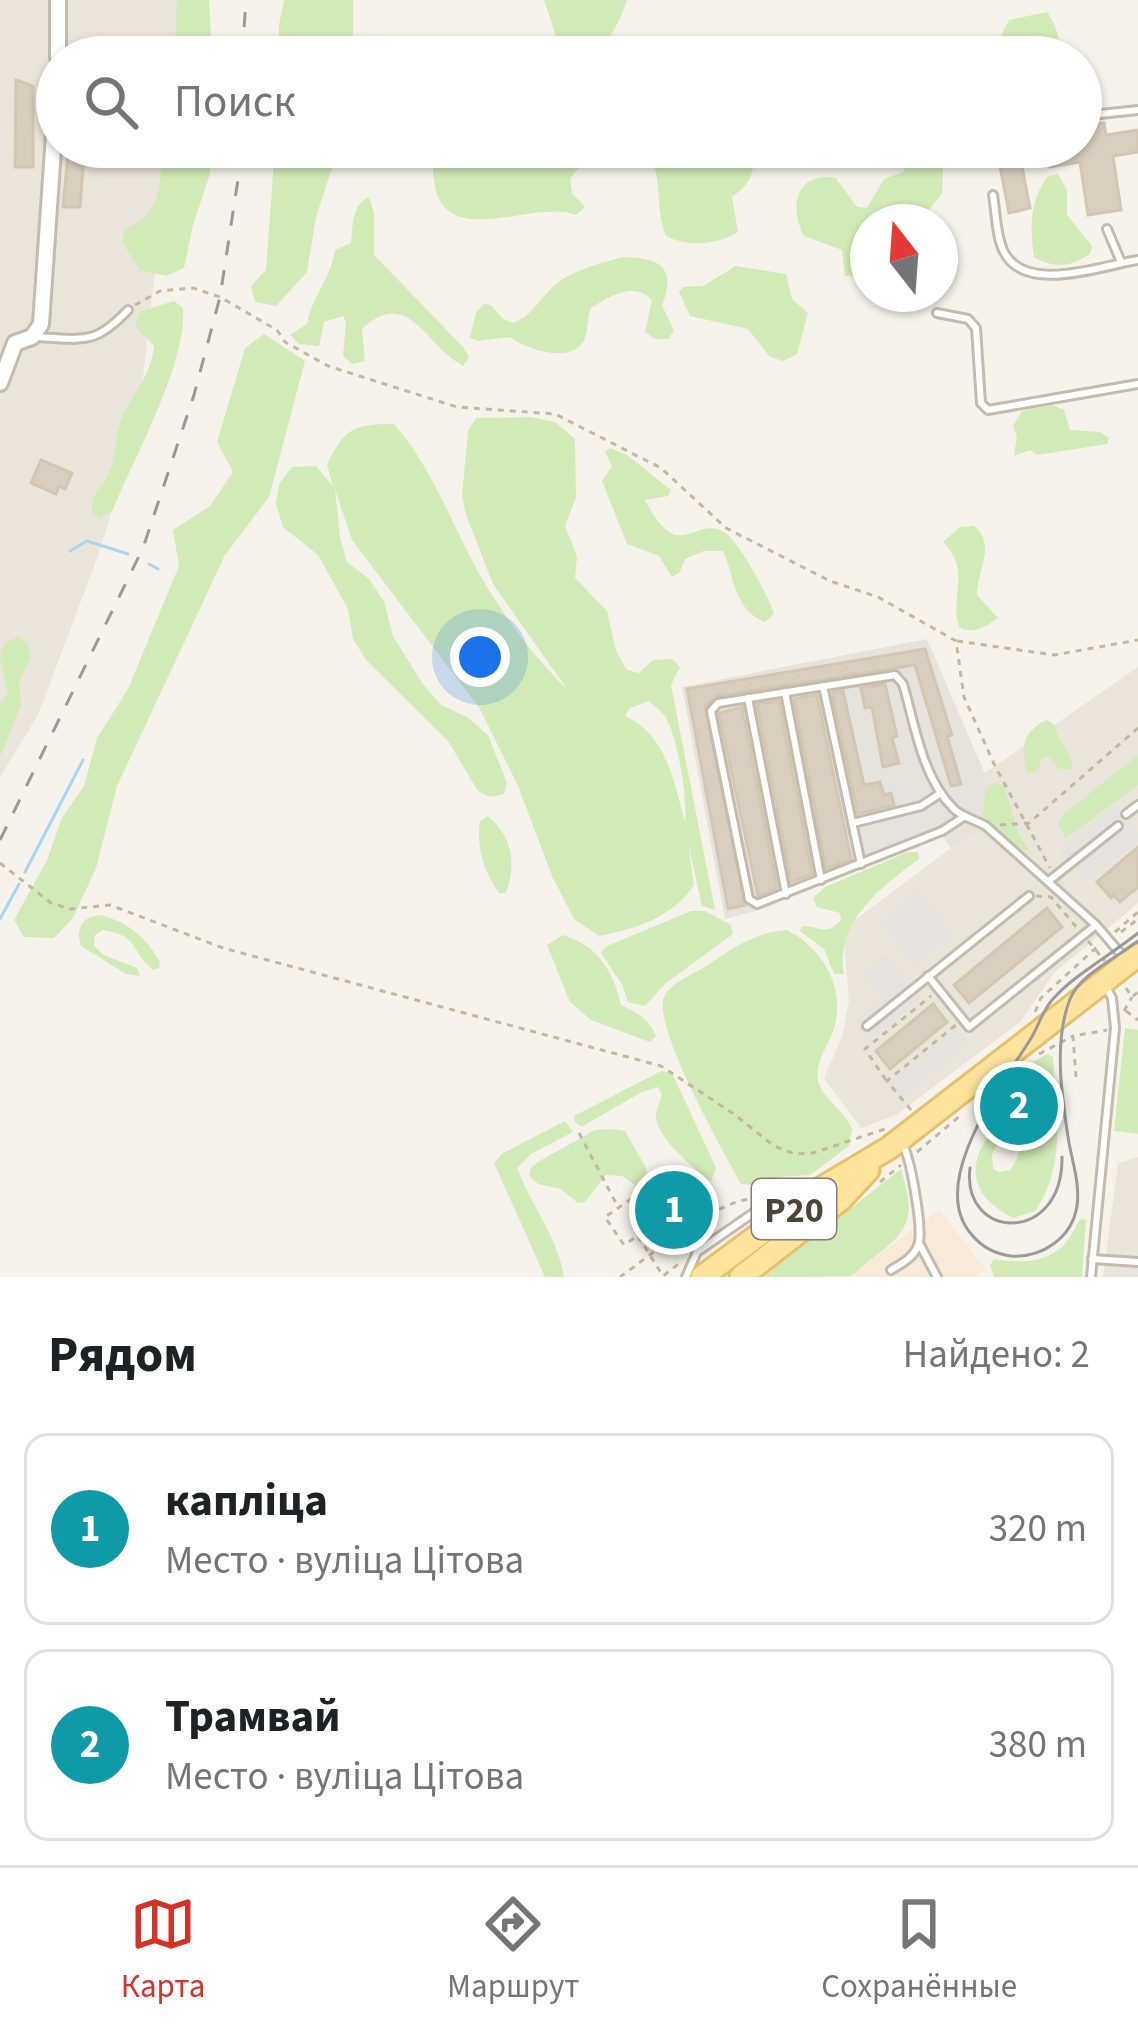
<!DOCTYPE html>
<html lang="ru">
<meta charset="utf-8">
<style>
body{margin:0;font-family:"Source Sans 3",sans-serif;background:#f6f6f6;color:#202124}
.compass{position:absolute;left:850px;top:204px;width:108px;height:108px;border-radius:50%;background:#fff;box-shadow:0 3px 9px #0004;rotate:343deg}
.you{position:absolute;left:480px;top:657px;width:42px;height:42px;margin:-30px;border:9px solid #fff;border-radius:50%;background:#1a73e8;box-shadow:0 0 0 18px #1a73e833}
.badge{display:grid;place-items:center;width:78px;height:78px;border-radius:50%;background:#d93025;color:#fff;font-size:39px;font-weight:700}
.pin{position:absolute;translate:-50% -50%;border:6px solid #fff;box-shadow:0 3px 12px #0006}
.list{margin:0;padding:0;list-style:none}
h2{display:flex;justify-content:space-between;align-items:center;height:156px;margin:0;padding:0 48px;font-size:51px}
h2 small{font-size:39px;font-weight:400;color:#757577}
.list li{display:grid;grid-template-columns:78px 1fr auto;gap:36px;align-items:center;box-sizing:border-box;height:192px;margin:0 24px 24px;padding:0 24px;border:3px solid #e0e0e0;border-radius:24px}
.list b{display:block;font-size:45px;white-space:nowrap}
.list p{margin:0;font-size:39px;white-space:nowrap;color:#757577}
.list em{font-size:39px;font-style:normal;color:#757577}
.icon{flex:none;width:66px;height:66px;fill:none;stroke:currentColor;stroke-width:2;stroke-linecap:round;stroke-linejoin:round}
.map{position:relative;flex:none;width:1138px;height:1277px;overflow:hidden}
.search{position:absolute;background:#fff;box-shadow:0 3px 9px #0004;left:36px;right:36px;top:36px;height:132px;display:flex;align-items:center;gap:30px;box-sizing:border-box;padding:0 42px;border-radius:66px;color:#757577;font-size:45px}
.sheet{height:588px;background:#fff}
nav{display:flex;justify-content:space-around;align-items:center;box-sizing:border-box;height:168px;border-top:3px solid #e0e0e0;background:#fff;font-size:33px;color:#757577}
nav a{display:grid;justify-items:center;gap:6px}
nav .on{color:#d93025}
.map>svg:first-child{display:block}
.residential{fill:#eae5da}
.commercial{fill:#f7ead8}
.industrial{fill:#e6e2dd}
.green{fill:#d2eab5;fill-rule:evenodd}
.parking{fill:#e5e3e0}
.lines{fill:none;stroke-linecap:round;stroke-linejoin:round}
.stream{stroke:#a9d4f2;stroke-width:3}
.building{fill:#d8cfc1;stroke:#d3c7b4;stroke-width:3}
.service-casing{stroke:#c2bbae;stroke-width:12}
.minor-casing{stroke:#c2bbae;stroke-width:20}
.primary-casing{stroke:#e6c16a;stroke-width:27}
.path{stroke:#c4b79f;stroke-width:3;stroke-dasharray:6 6;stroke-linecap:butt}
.service{stroke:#fff;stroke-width:6}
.minor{stroke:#fff;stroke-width:14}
.primary{stroke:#ffe39c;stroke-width:21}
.tram{stroke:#9a9a9a;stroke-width:3}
.rail{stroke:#9a9a9a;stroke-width:3;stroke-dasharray:15 15;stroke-linecap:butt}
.labels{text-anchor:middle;stroke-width:9;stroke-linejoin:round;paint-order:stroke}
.shield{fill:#fff;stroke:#817c74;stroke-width:3}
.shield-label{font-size:36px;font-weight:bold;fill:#4b4439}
</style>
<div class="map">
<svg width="1138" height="1277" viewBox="0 0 1138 1277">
<rect width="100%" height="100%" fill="#f6f3ec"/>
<g class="residential">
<polygon points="0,0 184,0 178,57 57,57 57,147 169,147 137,429 99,553 38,715 0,777"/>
<polygon points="1138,667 1138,903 1055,972 1020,1022 896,1115 861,1128 824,1078 842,1037 849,1002 843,929 951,848 1003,818 985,773"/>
<polygon points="1138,1157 1138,1277 1103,1277 1118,1163"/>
</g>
<polygon class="commercial" points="939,1210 986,1270 976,1277 849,1277"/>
<polygon class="industrial" points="927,639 1004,818 951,848 942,836 759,910 725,919 682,687"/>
<g class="green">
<polygon points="177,0 209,0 212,57 174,57"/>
<polygon points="284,0 353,0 353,41 377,57 279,57 279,25"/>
<path d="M544,0H627C606,61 586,57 527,57V49L539,43L551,45L556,36Z"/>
<path d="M1047,12C1057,28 1062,39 1056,57H1001L998,54L1001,36L1009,20Z"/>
<path d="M163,147H210V174L193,225L184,268L166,276L140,270L122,242L125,229C165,212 158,185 163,147Z"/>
<polygon points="275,147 339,147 316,217 307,272 276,306 255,302 251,286 266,270"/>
<path d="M432,147H481L498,156L508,149L586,147L584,161L570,179L572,193L585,207L576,215C539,199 455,246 437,194C432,180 433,161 432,147Z"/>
<path d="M646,147H666L674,155L678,147H746C760,169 751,183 732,197L738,232C717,245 687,247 666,236C654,207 664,175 646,147Z"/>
<path d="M886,147H944L942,194L918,222H868V257L857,275L845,276L842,250L804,236C788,206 797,171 836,178L857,207L867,208L884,179L903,172L907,164L904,156Z"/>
<path d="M1058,174L1067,190V215L1092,246L1090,254C1070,267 1055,269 1034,257C1030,226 1029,204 1047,177Z"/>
<path d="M369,197L374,213V255L463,347L469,357L463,366C424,344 408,286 362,329L365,361L352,364L343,356L346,323L343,316L324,322L319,346L299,344L290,335L307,324C312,296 331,278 335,250L351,243C353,226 351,205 369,197Z"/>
<path d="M623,257C659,258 677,266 662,305L674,331L668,339H655L645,332L652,300C633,281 611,296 591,308C587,318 588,329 585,338C574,366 526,349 510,337L478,341L470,338L476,312L484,304L491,305L503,319L513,323C534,315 540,297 557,283C576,269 601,263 623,257Z"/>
<polygon points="736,266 786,274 792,299 808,313 797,354 783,361 770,357 748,329 690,316 679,292 683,287 703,286"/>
<path d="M174,301L183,308C187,364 135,455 113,510L100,518L92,513C92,488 101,491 110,471C116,457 115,439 120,424C129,396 152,376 154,346L135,326L141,311Z"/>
<polygon points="264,334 305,361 269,497 225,555 117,786 96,868 73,918 54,938 24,937 14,920 47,860 62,818 84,786 97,738 128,689 179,566 173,530 210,506 233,472 217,442 245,348"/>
<polygon points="1053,405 1064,410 1070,430 1100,432 1109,438 1107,444 1037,455 1030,450 1014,456 1017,436 1013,426 1022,411"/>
<path d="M531,417L555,422L575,439L576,497L565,526L577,556L575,578L607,611L616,651L627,670L639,673L653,660L672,659L680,667L671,685L715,910L702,906L688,842L694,885C673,917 636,929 599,936L574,919L552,876L518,786L480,709L352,540L335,489L340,538L347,562L368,578L384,601L393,636L422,683L441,705L467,717L488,735L507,783L504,794L490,797L478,791L448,741L367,661L353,639L348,609L318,555L283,527L276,504L279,484L292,467L316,466L333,486L327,465C344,428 354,424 394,424C431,466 450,520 477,570C501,612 533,657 567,689L493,584L466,515L462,496L468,431L476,418ZM649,701C651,703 663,713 664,715C677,732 688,800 685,822C674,783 667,735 625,716L630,708Z"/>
<path d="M610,448L627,455L671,490L668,496L645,500C680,567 693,515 724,532C738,539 770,599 774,614L765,622C734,610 735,578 723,551H704L685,559L680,572L672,577L659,556L627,544L602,481L612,466L605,452Z"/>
<path d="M974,526C997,546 977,569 977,595L998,618C986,627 973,635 959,627C950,590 972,573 943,542L960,527Z"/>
<polygon points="19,636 30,647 30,658 19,683 21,705 0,757 0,704 8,693 0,658 4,644"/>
<path d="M1047,720L1055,725C1057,742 1072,752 1073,769H1059L1049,756L1042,758L1038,770L1032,774L1026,770C1021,746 1023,731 1047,720Z"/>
<polygon points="1138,755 1138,785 1066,838 1057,824 1064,814"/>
<polygon points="994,783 1004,785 1018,832 1029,850 1024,851 998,832 983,814 985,789"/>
<path d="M488,816C512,837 517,863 506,893H499C484,872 476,848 480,821Z"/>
<path d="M908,852H918L919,859C880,887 835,923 844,974H834L824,949L800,931L802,926C820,926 826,937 841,920L840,913L817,907L813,898L825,887Z"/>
<polygon points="691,911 705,911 731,925 733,934 666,983 645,1006 628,1002 622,984 601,953 607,946"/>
<path d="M100,915C128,922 146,937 160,962L159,968L153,970C130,951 140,936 103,930L95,935L94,946L104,955L137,968L140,976L126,974L81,946C76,929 81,917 100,915Z"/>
<path d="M787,930C822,948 848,989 833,1031C827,1047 813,1066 819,1084C825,1100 845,1111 852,1129L849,1146L810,1175L778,1177L763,1186L741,1184C725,1154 649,1022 665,995C673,981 697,973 711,963C735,946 757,932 787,930Z"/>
<path d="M563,935C598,946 612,969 621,1005C638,1013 648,1018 656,1036L650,1042L591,1020L570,1002L547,945Z"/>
<polygon points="1125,1028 1138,1030 1138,1134 1114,1131"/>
<path d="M1047,1054L1053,1057C1056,1108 1067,1167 1035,1211L1014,1218C968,1196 964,1161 998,1125L1004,1130L992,1155L993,1169L999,1172L1010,1170C1033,1138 1016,1103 1026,1066Z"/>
<path d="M661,1071L672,1073L716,1168L711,1182C695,1169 653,1136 656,1113C657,1107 661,1101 662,1095L658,1087L642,1092L581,1127L575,1122L574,1116Z"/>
<path d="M565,1121L573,1132L531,1154L517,1168C531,1205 558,1238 564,1277H545L494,1163L503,1153Z"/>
<polygon points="611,1129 625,1131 645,1166 650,1184 642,1190 622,1176 606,1175 585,1202 578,1203 561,1189 538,1184 529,1175 531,1168 538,1162 595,1130"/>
<path d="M901,1169C915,1216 912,1229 873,1258C866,1263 857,1272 850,1276C832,1277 784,1277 763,1277Z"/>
<path d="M1081,1219L1086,1220L1082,1277H994L990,1266L994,1259C1021,1264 1054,1263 1070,1237C1074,1231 1076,1224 1081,1219Z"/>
</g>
<g class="parking">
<polygon points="1115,805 1138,835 1138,842 1085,883 1059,850"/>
<polygon points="918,889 955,934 915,967 878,922"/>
<polygon points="886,954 922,998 869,1042 853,1023 881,999 862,974"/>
<polygon points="957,1027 970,1044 903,1098 889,1082"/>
</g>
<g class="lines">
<g class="stream">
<polyline points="70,551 87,541 128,554"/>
<polyline points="149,564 158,569"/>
<polyline points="25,872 83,760"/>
<polyline points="0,919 19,884"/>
</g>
</g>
<g class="building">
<polygon points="16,80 33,86 33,167 15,167"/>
<polygon points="1104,123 1106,135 1138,130 1138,152 1113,156 1121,210 1088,215 1080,162 1050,167 1047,147 1081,147 1081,139 1089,138 1087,125"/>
<polygon points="68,155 84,156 80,207 63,207"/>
<polygon points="1020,156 1030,208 1009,213 999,161"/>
<polygon points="41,460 72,473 65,489 59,486 56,494 31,483"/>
<polygon points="925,649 952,735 947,736 961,784 951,786 915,665 717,696 705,706 745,905 728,909 687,689"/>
<polygon points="885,684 897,736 892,738 899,763 883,767 872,707 865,708 861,688"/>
<polygon points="843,691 864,785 880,782 884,795 891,793 894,805 858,814 832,693"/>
<polygon points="817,695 851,859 826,869 794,699"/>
<polygon points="779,701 812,874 791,882 757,704"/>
<polygon points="742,707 777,888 758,896 719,713"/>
<polygon points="1138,847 1138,887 1120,902 1114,895 1111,898 1097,882"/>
<polygon points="1047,908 1062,927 969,1003 954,985"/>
<polygon points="933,1004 947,1022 890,1069 876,1051"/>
</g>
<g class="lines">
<defs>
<g id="service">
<polyline points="1081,116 1138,110"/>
<path d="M993,195C996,212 996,237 1004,252C1026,295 1103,265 1138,260"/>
<polyline points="1107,229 1121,262"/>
<polyline points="937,313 968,319 976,328 981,403 988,410 1138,384"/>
<path d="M36,337C83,339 94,346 128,310"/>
<polyline points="823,686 861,864"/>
<polyline points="785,692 821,880"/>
<polyline points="748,698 786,894"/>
<polyline points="1126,814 1138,805"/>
<path d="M965,816L942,831L757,904L749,899L711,711L718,703L895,675L903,684C915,725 922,777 953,808C961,817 976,820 986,826L1096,925L1126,960"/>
<polyline points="853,823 921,806 941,793"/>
<polyline points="1050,880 1118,826"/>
<polyline points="928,976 969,1027 1096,925"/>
<polyline points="867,1026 1029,896"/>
<polyline points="919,1243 937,1277"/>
<polyline points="1092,1259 1138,1262"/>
<path d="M891,1270C903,1263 916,1256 919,1242C922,1225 911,1158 902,1143"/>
<polyline points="686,1277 697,1252 782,1193 806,1190"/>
<polyline points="1091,1277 1115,1028 1112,998 1105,985"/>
</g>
<g id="minor">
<polyline points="58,0 58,57"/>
<polyline points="0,383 15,343 32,337 41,324 57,91"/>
</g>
<g id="primary">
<polyline points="702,1277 822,1188 889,1148 1138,955"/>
<polyline points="741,1277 840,1200 868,1170"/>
</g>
</defs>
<use href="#service" class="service-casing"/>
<use href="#minor" class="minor-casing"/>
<use href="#primary" class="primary-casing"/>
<g class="path">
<polyline points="135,305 160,291 193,288 220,297 277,330 285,342 328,366 457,407 555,414 661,468 726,528 830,581 878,597 956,641 964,697 995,766 1050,868"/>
<polyline points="957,641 1054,655 1138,640"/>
<polyline points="1000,825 1029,823 1138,728"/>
<polyline points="0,863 51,903 70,909 110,905 223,948 661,1066 734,1114 774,1146 795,1154 813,1153 888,1128"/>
<polyline points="1036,896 1051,897 1078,929"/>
<polyline points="1115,932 1138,912"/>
<polyline points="1121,932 1138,919"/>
<polyline points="1088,941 1105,961"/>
<polyline points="1126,988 1132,997 1138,992"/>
<polyline points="1124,1011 1132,997"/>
<polyline points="1126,1011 1138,1020"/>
<polyline points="1035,1012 1041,998 1098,946"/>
<polyline points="1039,1054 1073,1036"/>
<polyline points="1076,1077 1073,1036 1107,1030"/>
<polyline points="886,1080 865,1049 931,996"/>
<polyline points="911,1110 887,1081 957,1024"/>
<polyline points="579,1133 617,1205"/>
<polyline points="917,1152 961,1115"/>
<polyline points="880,1182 901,1165"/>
<path d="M652,1225L634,1197L605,1217L624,1245C652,1226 672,1209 707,1218"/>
<polyline points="638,1236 663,1276 681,1262"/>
<path d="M620,1277C654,1253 717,1199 757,1198"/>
</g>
<use href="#service" class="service"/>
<use href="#minor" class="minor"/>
<use href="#primary" class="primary"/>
<g class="tram">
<path d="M1138,933C1111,955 1075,974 1052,1000C1042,1012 1038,1027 1030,1040C1001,1086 926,1184 972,1235C982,1247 995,1254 1011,1256C1042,1258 1072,1238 1077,1206C1080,1185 1073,1164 1069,1143C1062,1099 1053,1042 1070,999C1079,975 1118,957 1138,941"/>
<path d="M970,1168C961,1240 1063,1246 1062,1157"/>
</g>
<g class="rail">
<polyline points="242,57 246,0"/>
<polyline points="0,840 143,548 194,395 220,297 243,147"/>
</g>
</g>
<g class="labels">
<rect class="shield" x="752" y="1179" width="84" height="60" rx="9"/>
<g class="shield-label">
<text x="794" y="1222">Р20</text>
</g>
</g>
</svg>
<svg class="compass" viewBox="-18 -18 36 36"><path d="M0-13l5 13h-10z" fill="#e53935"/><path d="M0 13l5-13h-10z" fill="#757577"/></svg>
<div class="you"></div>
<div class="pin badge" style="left:674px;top:1210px;background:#0f9aa8">1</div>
<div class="pin badge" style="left:1019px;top:1106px;background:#0f9aa8">2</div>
<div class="search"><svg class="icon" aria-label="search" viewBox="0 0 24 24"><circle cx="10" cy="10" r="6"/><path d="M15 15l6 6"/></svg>Поиск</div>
</div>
<section class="sheet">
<h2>Рядом<small>Найдено: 2</small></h2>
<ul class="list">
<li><span class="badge" style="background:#0f9aa8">1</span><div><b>капліца</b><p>Место · вуліца Цітова</p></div><em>320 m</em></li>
<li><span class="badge" style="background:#0f9aa8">2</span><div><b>Трамвай</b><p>Место · вуліца Цітова</p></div><em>380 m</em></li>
</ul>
</section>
<nav>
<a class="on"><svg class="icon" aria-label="map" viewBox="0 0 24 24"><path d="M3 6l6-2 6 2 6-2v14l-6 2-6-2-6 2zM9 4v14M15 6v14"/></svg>Карта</a>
<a><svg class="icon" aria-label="directions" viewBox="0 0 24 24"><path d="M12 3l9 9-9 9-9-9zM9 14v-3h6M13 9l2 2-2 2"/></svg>Маршрут</a>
<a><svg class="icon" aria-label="saved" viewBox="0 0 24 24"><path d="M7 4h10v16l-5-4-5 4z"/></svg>Сохранённые</a>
</nav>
